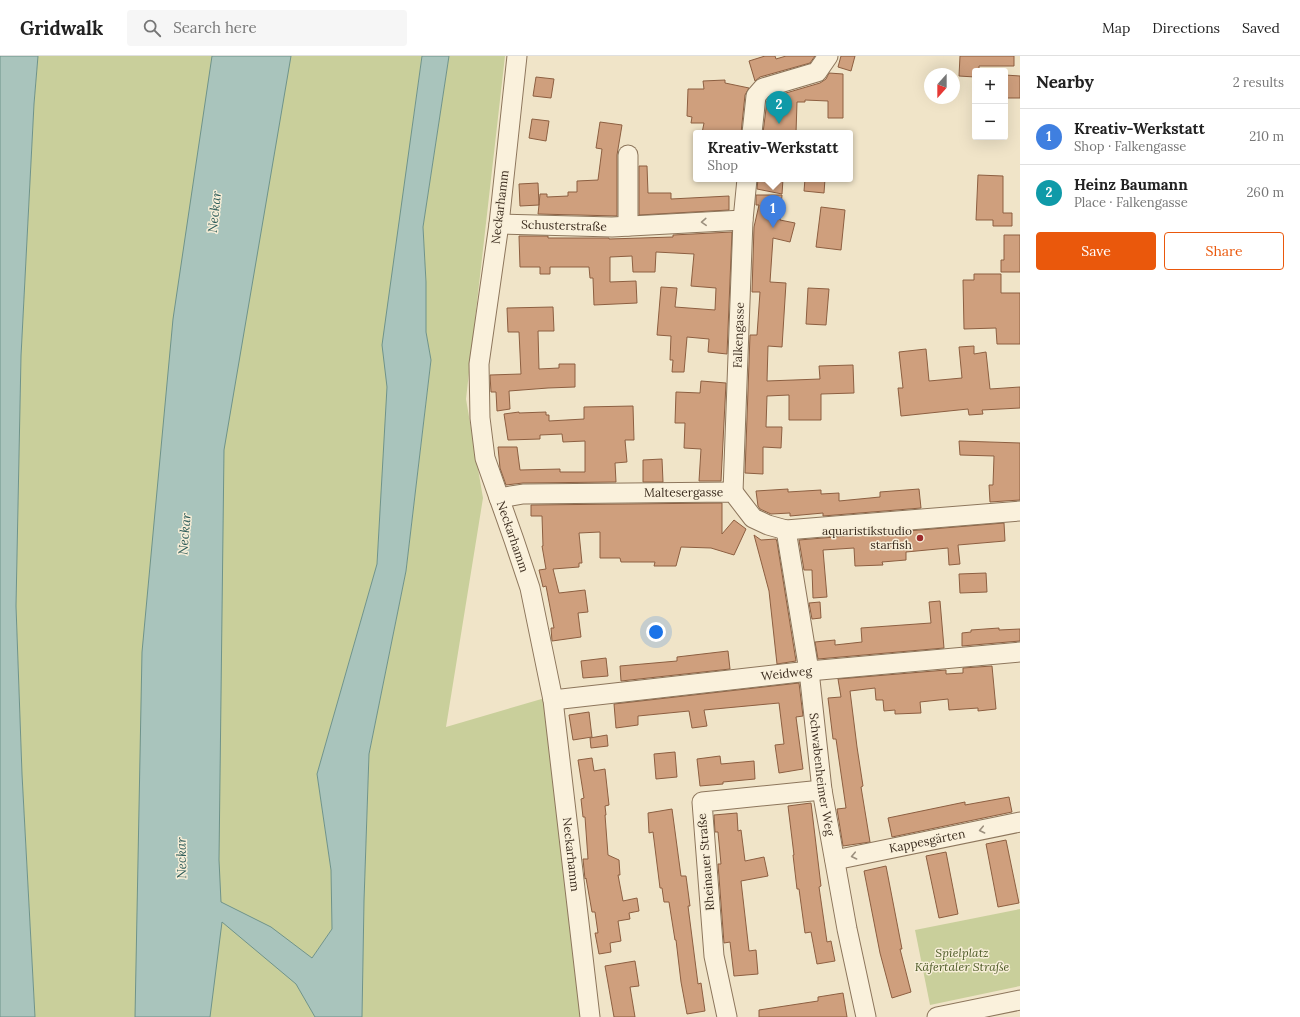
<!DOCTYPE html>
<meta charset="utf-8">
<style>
body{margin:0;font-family:Lora,serif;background:#f6f6f6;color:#222}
.controls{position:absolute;right:12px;top:12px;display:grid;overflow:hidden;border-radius:4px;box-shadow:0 4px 16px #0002}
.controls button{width:36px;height:36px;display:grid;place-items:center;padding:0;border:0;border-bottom:1px solid #e0e0e0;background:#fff;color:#222;font:20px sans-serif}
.compass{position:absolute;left:924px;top:12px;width:36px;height:36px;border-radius:50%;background:#fff;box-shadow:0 4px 16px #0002;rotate:201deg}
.you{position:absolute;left:656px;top:576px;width:14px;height:14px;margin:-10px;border:3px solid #fff;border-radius:50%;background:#1a73e8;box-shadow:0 0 0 6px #1a73e833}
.badge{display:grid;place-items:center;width:26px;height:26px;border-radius:50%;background:#ea580c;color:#fff;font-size:13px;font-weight:700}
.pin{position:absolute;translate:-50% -33px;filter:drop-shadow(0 1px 2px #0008)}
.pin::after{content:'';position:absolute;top:21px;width:14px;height:12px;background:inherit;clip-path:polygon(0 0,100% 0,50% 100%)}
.popup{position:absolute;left:693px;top:74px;width:160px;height:52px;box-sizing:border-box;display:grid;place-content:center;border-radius:4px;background:#fff;filter:drop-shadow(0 1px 3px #0005);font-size:13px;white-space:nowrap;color:#767676}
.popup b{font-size:15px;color:#222}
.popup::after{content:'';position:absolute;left:50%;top:100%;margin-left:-8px;border:8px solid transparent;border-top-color:#fff}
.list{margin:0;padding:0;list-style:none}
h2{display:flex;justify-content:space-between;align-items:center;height:52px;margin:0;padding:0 16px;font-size:17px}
h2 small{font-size:13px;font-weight:400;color:#767676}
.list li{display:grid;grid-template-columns:26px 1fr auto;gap:12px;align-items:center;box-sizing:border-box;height:56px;padding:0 16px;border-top:1px solid #e0e0e0}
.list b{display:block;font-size:15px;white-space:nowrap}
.list p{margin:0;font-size:13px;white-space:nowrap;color:#767676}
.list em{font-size:13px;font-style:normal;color:#767676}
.actions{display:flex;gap:8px;padding:12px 16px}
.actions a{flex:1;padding:9px 0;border:1px solid #ea580c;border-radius:4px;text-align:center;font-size:14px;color:#ea580c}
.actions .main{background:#ea580c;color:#fff}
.icon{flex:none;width:22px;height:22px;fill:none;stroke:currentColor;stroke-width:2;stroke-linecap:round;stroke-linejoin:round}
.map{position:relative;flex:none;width:1020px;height:961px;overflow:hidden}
header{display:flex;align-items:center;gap:24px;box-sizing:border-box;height:56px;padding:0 20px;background:#fff;border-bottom:1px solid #e0e0e0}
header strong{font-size:19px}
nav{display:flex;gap:22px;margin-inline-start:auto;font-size:14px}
.search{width:280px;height:36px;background:#f6f6f6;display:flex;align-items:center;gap:10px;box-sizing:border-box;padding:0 14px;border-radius:4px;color:#767676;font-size:15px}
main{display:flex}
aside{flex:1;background:#fff}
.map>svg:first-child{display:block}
.green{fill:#c9cf9b}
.water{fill:#a9c4bc;stroke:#6f938a}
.building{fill:#cf9f7d;stroke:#8d5f41}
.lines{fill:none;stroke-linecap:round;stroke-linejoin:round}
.minor-casing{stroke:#8d765c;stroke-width:21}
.minor{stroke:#faf1dc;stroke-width:19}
.oneway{stroke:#9c907e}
.poi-dot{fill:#9e2a2b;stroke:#f7eed8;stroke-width:1.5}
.labels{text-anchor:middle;stroke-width:3;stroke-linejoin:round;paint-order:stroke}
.street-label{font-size:12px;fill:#3d2e20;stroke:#f7eed8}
.poi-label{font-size:12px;fill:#3d2e20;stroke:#f7eed8;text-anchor:end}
.park-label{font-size:12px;font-style:italic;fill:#4d5a26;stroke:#f7eed8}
.water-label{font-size:13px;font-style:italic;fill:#2f5d5a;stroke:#f7eed8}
</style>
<header>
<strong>Gridwalk</strong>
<div class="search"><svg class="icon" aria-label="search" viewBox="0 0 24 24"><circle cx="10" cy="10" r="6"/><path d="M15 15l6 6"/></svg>Search here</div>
<nav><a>Map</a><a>Directions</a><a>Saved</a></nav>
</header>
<main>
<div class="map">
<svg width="1020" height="961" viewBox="0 0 1020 961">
<rect width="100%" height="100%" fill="#f0e4c8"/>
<g class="green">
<polygon points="38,0 422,0 413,64 386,399 382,421 377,508 317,718 331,814 332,873 312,902 303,896 297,929 315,961 35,961 22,718 16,550 21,300 34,48"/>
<polygon points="449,0 505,0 466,343 483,442 446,671 545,642 583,961 362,961 364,845 369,698 406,515 431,305 426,276 426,226 423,171"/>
<polygon points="1020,853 1020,930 930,949 915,874"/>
</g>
<g class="water">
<polygon points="0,0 38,0 34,48 21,300 16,550 22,718 35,961 0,961"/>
<polygon points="212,0 291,0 224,394 219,804 221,846 271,871 312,902 332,873 331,814 317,718 377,508 387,331 382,289 422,0 449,0 423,171 426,226 426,276 431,304 406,515 369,698 364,845 362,961 315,961 296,928 222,866 210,961 135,961 142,596 173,263"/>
</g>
<g class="building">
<polygon points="765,0 775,0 776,3 786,0 815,0 810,7 760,21 755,25 749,5"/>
<polygon points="841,0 855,0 851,15 838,11"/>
<polygon points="960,0 1014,0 1014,10 979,10 979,15 975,15 975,21 959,20"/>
<polygon points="829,17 843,18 843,62 828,62 828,45 805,44 805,46 797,46 796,77 763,77 767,45 769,42 820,27 826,23"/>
<polygon points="1005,19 1020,20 1020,42 1005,42"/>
<polygon points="536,21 554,23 551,42 533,40"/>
<polygon points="725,24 725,27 749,32 745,39 741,77 702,77 704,67 691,67 692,61 687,60 688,33 704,33 703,25"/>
<polygon points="532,63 549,65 546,85 529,82"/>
<polygon points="600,66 622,69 617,99 617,160 538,158 539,149 520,150 519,128 538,127 539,149 540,138 547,138 547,141 568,140 568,136 577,136 577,125 598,124 602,93 596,92"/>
<polygon points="639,110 647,110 648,137 671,137 671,143 729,140 729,154 639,159"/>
<polygon points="978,119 1003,120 1003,157 1012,157 1012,170 993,170 993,164 976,164"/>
<polygon points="758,123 783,123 782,138 757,133"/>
<polygon points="805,123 825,123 824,137 804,135"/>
<polygon points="756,139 782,139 780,164 795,167 790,186 773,182 770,226 786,227 782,291 768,290 767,325 820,323 819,310 853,309 854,337 821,338 821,364 789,364 789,339 767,340 766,371 782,371 781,392 763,391 763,418 745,417 750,279 757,279 760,236 752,236 754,171 759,149 756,149"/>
<polygon points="821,151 845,154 841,194 816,191"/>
<polygon points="732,176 727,298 708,296 709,283 687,281 684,316 672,316 673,304 670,304 671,280 657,279 661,231 677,232 675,251 715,254 716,232 691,230 694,198 656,196 655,216 633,216 632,200 610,201 610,226 636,225 637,247 594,249 593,222 590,222 589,211 550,211 550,218 540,218 540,211 520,211 519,180 548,180 548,182 609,182 609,183 673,181 673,179"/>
<polygon points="1004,179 1020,179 1020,216 1001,216 1001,204 1004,204"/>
<polygon points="974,218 1001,218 1001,237 1020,237 1020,288 997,288 996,272 964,273 963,224 974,224"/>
<polygon points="808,232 829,233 826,269 806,268"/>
<polygon points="553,251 554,275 538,275 539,313 559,312 559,308 575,308 575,331 548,332 509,335 510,353 497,355 496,336 491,336 490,319 521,318 519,276 508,276 507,252"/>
<polygon points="974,290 974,298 986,296 990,333 1020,331 1020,352 982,354 983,358 969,359 968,353 901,360 898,332 903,332 899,296 926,293 929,325 962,322 959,291"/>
<polygon points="701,325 726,327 721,425 699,425 701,393 684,392 685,367 675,367 676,336 700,337"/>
<polygon points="633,350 634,384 625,384 627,406 615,407 616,426 523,427 506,429 500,412 498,391 517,391 520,414 560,413 560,416 585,416 585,385 563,386 562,378 540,379 540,383 508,384 504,358 519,356 519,357 546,356 546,359 549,359 549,365 584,363 584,351"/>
<polygon points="959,385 1020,387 1020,444 990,446 989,429 993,429 994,400 960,399"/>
<polygon points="662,403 663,426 643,426 643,404"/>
<polygon points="788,433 788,436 821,434 821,438 839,437 839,445 880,441 880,436 919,433 921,452 823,460 823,457 790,460 790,457 771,458 760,453 758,450 756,435"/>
<polygon points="720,447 722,447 722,478 734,464 746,473 734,499 711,492 681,491 676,510 654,510 655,506 621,506 620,502 600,502 600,476 579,477 582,507 579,507 579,511 553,513 559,537 585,534 588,556 578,557 581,581 552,585 551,572 554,572 546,530 543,531 539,514 546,513 542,490 543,490 542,460 531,460 531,449"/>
<polygon points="1004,467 1005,485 958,489 960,508 949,509 948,492 906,496 906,504 882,506 883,509 855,510 854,492 823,494 827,541 813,542 812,514 804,514 799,484"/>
<polygon points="754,479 761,484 776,483 777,486 796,605 777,608 769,535"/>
<polygon points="986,517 987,536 960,537 959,518"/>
<polygon points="940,545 944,592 818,603 815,586 835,584 835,589 862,586 861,572 931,567 929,546"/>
<polygon points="820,546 821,562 812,563 809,547"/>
<polygon points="999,572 999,574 1020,573 1020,585 962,590 962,577 971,576 971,574"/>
<polygon points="728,595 730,613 621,625 620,610 677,605 677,601"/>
<polygon points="606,602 608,620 583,622 581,605"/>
<polygon points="992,610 996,653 978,655 978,652 949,654 948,643 920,646 921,657 895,658 895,654 884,655 883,644 876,644 875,632 850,635 857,691 863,730 861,731 870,786 843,790 837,753 846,752 836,683 833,683 828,642 841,641 838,623 946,614 946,618 963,617 963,612"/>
<polygon points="799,627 803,660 796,661 803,713 779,717 775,689 784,688 779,647 704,654 707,670 692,672 689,655 638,660 638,669 616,672 614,648"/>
<polygon points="589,656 592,681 573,684 569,659"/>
<polygon points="607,679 608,690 591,692 590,682"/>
<polygon points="675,696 677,721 656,723 654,698"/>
<polygon points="720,700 721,708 754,705 755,723 723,726 723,728 700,730 697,703"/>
<polygon points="592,702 594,715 605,713 609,749 605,750 606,759 605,759 608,799 619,804 620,819 618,819 623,845 637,842 639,855 629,857 630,863 618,865 621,885 610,887 611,896 599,898 595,877 598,877 595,856 592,856 586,822 585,823 583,803 588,803 585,761 583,761 581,743 584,742 578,704"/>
<polygon points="1009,741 1012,756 892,781 888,762 965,746 965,749"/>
<polygon points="811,747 821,830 819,831 827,886 831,885 835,905 817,908 811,876 805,877 799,833 797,833 793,799 794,799 788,750"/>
<polygon points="672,753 681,820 686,820 690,850 688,850 698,928 701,927 705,955 687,958 681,926 676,884 675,884 669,846 664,846 662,832 660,832 653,776 649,777 648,757"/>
<polygon points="737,757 738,775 741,774 745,805 764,801 768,820 741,825 749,895 756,894 758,918 734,920 730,886 724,887 718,808 721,808 718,776 715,776 714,759"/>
<polygon points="1006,784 1019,847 998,851 986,788"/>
<polygon points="946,796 958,858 939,862 926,800"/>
<polygon points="886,810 902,893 900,893 911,936 892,942 880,897 864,815"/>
<polygon points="635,905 639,930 630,931 635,961 614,961 605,910"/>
<polygon points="843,937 847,961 759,961 759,954 818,945 818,941"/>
</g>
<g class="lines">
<defs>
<g id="minor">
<path id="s1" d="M517,0L499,168L479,308L480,362L485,402L514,484L530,532L553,644L590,961"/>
<polyline points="752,77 756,40 763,32 817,16 828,0"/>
<polyline points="628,99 628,170"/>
<path id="s2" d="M499,168L612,171L743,164"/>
<path id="s3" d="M733,436L743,164L747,123"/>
<path id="s4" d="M499,442L523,438L733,436L753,462L768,469L786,474L1020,455"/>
<path id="s5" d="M786,474L809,615L822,734L847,873L866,961"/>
<path id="s6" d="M553,644L809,615L1020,596"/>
<path id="s7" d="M835,804L1020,766"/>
<polyline points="727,961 714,900 702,746 822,734"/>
<polyline points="937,961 1020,944"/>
</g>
</defs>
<use href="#minor" class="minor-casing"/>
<use href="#minor" class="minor"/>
</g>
<defs><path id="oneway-chevron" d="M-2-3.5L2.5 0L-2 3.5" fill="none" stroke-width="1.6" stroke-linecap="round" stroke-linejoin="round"/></defs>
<g class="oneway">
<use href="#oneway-chevron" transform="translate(704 166) rotate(177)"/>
<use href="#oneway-chevron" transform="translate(982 774) rotate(168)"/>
<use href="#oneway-chevron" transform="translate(854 800) rotate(168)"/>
</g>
<circle class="poi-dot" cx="920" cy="482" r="4"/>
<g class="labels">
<g class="street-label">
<text transform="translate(500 151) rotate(-83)" y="4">Neckarhamm</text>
<text dy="4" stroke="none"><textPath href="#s2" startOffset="65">Schusterstraße</textPath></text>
<text dy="4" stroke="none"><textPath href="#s3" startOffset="157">Falkengasse</textPath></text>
<text dy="4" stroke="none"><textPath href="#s4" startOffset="185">Maltesergasse</textPath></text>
<text dy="4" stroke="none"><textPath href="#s1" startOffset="488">Neckarhamm</textPath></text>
<text dy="4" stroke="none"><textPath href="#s6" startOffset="235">Weidweg</textPath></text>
<text dy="4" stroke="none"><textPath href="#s5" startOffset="247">Schwabenheimer Weg</textPath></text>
<text dy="4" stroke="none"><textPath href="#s7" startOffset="94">Kappesgärten</textPath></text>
<text dy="4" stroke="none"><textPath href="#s1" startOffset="812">Neckarhamm</textPath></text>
<text transform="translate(706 806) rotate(-95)" y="4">Rheinauer Straße</text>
</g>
<g class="poi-label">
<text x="912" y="479">aquaristikstudio<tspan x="912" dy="14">starfish</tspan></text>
</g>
<g class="park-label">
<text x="962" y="901">Spielplatz<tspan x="962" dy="14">Käfertaler Straße</tspan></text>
</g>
<g class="water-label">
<text transform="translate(214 156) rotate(-84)" y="5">Neckar</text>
<text transform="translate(184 478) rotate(-85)" y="5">Neckar</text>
<text transform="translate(181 802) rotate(-91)" y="5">Neckar</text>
</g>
</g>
</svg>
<div class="controls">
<button>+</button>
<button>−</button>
</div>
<svg class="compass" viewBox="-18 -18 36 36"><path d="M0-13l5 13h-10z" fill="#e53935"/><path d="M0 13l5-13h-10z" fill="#767676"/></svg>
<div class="you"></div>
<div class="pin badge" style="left:773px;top:172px;background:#3f7fe0">1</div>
<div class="popup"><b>Kreativ-Werkstatt</b>Shop</div>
<div class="pin badge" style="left:779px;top:68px;background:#0f9aa8">2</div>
</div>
<aside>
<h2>Nearby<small>2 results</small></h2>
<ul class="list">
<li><span class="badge" style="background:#3f7fe0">1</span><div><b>Kreativ-Werkstatt</b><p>Shop · Falkengasse</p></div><em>210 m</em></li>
<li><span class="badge" style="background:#0f9aa8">2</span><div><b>Heinz Baumann</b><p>Place · Falkengasse</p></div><em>260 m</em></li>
</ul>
<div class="actions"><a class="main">Save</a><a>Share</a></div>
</aside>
</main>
